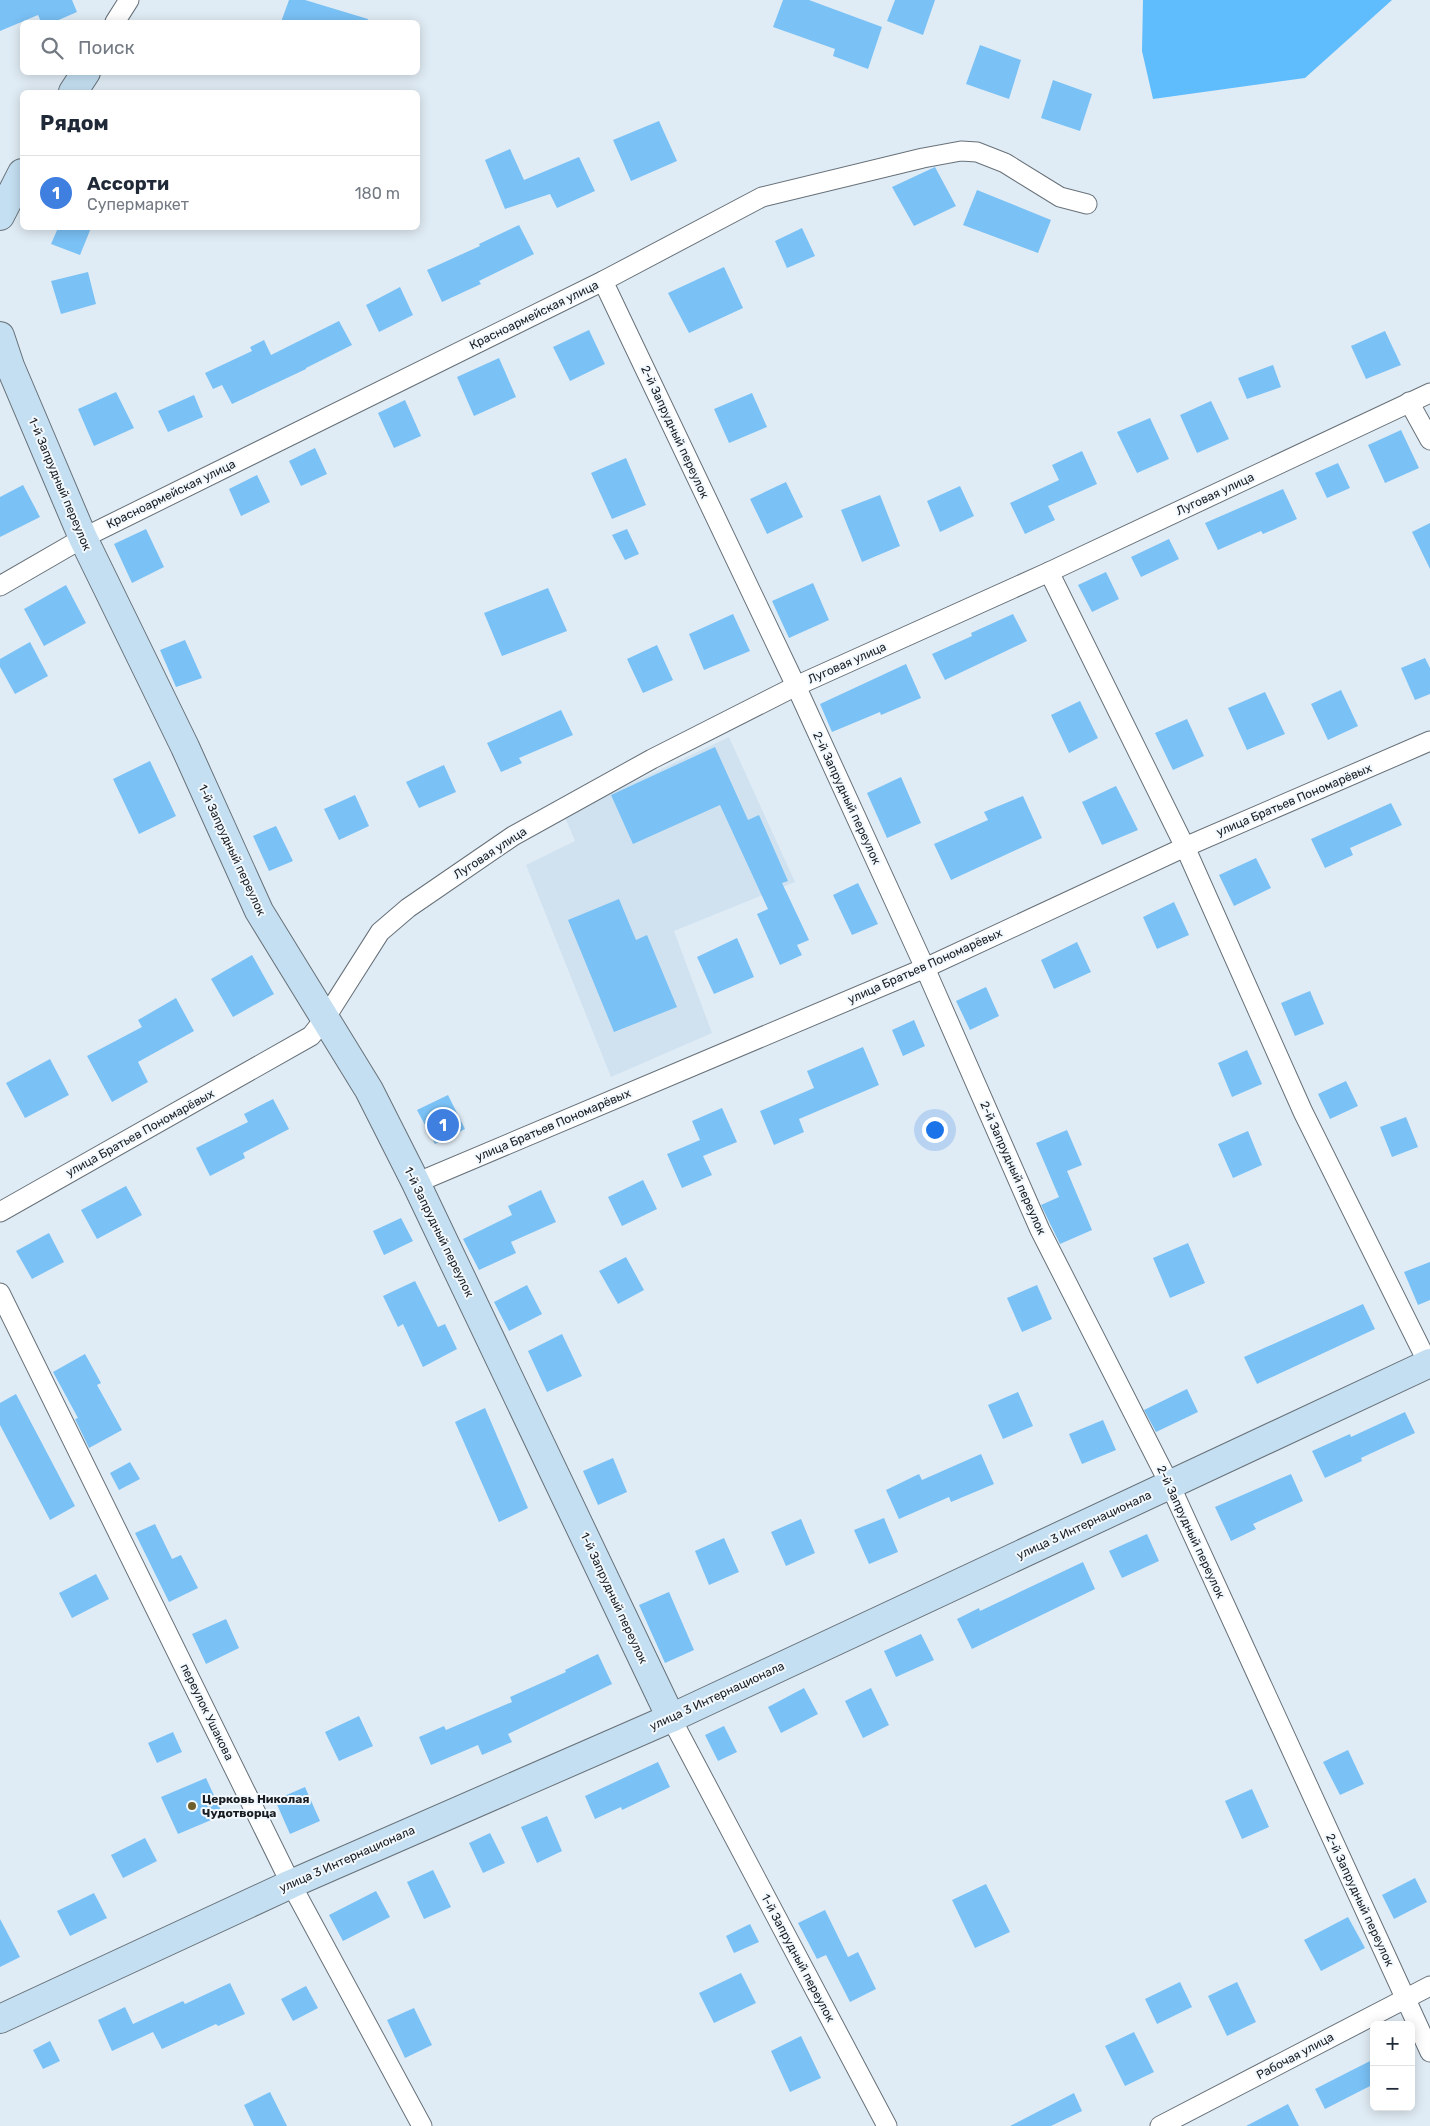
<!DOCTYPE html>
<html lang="ru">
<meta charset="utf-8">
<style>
body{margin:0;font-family:Rubik,sans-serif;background:#f2f2f3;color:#1f2937}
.controls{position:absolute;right:15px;bottom:15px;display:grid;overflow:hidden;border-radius:8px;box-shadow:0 2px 12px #0003}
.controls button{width:45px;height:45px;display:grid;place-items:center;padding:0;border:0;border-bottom:1px solid #e0e1e3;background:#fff;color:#1f2937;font:25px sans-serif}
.you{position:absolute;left:934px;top:1129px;width:18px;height:18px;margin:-12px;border:4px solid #fff;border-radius:50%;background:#1a73e8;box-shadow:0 0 0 8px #1a73e833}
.badge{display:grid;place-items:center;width:32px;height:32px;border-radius:50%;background:#6f5f2d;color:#fff;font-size:16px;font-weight:700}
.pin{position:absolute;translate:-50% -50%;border:2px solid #fff;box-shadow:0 1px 5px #0006}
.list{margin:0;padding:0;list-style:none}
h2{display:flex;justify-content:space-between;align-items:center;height:65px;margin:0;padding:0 20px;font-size:21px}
h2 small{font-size:16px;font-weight:400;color:#747a83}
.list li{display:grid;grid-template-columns:32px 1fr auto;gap:15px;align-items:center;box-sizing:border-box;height:75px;padding:0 20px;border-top:1px solid #e0e1e3}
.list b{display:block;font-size:19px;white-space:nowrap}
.list p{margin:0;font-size:16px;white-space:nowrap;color:#747a83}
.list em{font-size:16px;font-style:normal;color:#747a83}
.icon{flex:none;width:28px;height:28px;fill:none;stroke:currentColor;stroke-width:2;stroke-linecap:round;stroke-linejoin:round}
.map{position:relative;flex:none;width:1430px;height:2126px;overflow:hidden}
.search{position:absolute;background:#fff;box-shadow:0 2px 12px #0003;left:20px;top:20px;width:400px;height:55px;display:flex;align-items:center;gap:12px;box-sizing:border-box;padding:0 18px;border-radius:8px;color:#747a83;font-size:19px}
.panel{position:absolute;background:#fff;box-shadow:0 2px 12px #0003;left:20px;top:90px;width:400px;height:140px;border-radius:8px}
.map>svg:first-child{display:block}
.built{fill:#d0e2f0}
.forest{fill:#5fbcfd}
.building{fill:#7ac1f5}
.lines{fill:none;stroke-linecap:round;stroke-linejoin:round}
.street-casing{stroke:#677179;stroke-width:21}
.secondary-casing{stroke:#677179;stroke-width:30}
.street{stroke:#fff;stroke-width:19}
.secondary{stroke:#c4dff1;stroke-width:28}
.poi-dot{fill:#6f5f2d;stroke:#f1f8fe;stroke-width:2}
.labels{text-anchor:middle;stroke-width:4;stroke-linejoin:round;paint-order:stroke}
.street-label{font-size:12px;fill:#1a1e22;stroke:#f1f8fe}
.poi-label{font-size:12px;font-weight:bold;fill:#1a1e22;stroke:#f1f8fe;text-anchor:start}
</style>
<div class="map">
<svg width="1430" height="2126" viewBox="0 0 1430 2126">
<rect width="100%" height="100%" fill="#e0ecf5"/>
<polygon class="built" points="729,737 795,882 674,931 712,1033 611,1077 526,865 575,841 564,815"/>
<polygon class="forest" points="1143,0 1392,0 1305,78 1153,99 1142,51"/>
<g class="building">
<polygon points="0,0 72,0 77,12 54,22 41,22 38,15 0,31"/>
<polygon points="289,0 305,0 368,19 367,22 281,22"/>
<polygon points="783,0 809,0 882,27 868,69 833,56 835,49 773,27"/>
<polygon points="895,0 935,0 923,35 887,21"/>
<polygon points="980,45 1021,60 1009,99 966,84"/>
<polygon points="1053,80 1092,94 1080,131 1041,118"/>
<polygon points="659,121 677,161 631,181 613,140"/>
<polygon points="510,149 524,180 579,157 595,191 557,208 550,194 505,209 485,160"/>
<polygon points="935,167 956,206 914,226 892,187"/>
<polygon points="977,190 1051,220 1038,253 963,225"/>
<polygon points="519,225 534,254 479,281 481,284 442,302 427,270 480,246 479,244"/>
<polygon points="58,228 91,228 80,255 51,244"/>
<polygon points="802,228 815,256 787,268 775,241"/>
<polygon points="724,267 743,308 689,333 668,293"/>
<polygon points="88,272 96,304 61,314 51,281"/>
<polygon points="400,287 413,315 379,332 366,305"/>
<polygon points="339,321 352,345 306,368 306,369 232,404 222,385 213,389 205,373 252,351 250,347 264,340 271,355"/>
<polygon points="589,330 605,364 570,381 553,347"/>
<polygon points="1385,331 1401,365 1366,379 1351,346"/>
<polygon points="499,358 516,397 474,416 457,377"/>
<polygon points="1273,365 1281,387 1247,399 1238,378"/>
<polygon points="116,392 134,428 94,446 78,409"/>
<polygon points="752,393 767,427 729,443 714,409"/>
<polygon points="194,395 203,417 168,432 158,411"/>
<polygon points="405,400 421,436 394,448 378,413"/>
<polygon points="1211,401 1229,439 1197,453 1180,415"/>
<polygon points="1150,418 1169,459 1137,473 1117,432"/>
<polygon points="1401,430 1419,468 1385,483 1368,445"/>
<polygon points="315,448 327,474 301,486 289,461"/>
<polygon points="1082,451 1097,484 1048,506 1055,520 1025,534 1010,503 1059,480 1052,465"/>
<polygon points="626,458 646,505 612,519 591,473"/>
<polygon points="1338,463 1350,488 1327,498 1315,473"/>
<polygon points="257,475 270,502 241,516 229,489"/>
<polygon points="786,482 803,517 767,534 750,499"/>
<polygon points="23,485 40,517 0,537 0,497"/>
<polygon points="960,486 974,516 940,532 927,501"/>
<polygon points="1283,489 1297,519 1263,534 1261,531 1218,550 1205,523"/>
<polygon points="880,495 900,546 862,562 841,510"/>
<polygon points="1430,523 1430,569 1412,532"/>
<polygon points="146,529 164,567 132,583 114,544"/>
<polygon points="627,529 639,554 625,560 612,535"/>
<polygon points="1169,539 1179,559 1141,577 1131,557"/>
<polygon points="1106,572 1119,599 1092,612 1078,585"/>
<polygon points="813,583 829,620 789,638 772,601"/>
<polygon points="66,585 86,623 44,646 24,609"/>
<polygon points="548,588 567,631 502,656 484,613"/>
<polygon points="733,614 750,651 704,670 689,634"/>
<polygon points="1013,614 1027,641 945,680 932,654 972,636 971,633"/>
<polygon points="185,640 202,678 176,687 160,650"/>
<polygon points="30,642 48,676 15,694 0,667 0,659"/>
<polygon points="657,645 673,680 643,693 627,659"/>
<polygon points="1425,658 1430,668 1430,694 1415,700 1401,668"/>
<polygon points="906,664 921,698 881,715 880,712 832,732 820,704"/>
<polygon points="1341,690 1358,726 1328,740 1311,704"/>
<polygon points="1265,692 1285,734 1247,750 1228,708"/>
<polygon points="1080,701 1098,738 1069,753 1051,715"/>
<polygon points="561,710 573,735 519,758 522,763 501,772 487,743"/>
<polygon points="1187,719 1204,756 1173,770 1155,733"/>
<polygon points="715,747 748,820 759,815 788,881 782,883 809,940 797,945 802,955 780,965 757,914 768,909 720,805 633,844 611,795"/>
<polygon points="150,761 176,816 139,834 113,779"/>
<polygon points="444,765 456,792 419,808 406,782"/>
<polygon points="901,777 921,823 887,838 867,793"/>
<polygon points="1116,786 1138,830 1102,845 1082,802"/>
<polygon points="355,795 369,826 339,840 324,809"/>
<polygon points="1023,796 1042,838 951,880 934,844 988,820 984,812"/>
<polygon points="1391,803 1402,825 1350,848 1353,855 1325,868 1311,839"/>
<polygon points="276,826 293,861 269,871 253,836"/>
<polygon points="1256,858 1271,888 1234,906 1219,875"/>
<polygon points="858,883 878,924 852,935 833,895"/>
<polygon points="619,899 636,940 647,935 677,1007 614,1032 568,920"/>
<polygon points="1174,902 1189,935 1157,949 1143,917"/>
<polygon points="737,938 754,977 714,994 697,957"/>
<polygon points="1077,942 1091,972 1054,989 1041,960"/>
<polygon points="252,955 274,994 233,1017 211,979"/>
<polygon points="986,987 999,1016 970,1030 956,1001"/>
<polygon points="1310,991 1324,1024 1295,1036 1281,1003"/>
<polygon points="176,998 194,1031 138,1062 148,1082 112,1102 87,1056 142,1027 138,1020"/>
<polygon points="914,1020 925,1046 903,1056 892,1030"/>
<polygon points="863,1047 879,1085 799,1119 804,1132 774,1145 760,1111 814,1088 807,1071"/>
<polygon points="1247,1050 1262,1084 1232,1097 1218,1063"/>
<polygon points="50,1059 69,1095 25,1118 6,1083"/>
<polygon points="1346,1081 1358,1106 1330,1119 1318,1094"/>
<polygon points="448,1095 465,1129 435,1144 417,1110"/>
<polygon points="273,1099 289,1129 243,1153 245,1158 210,1176 196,1148 248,1122 244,1114"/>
<polygon points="722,1108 737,1142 703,1156 712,1175 682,1188 667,1154 700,1140 692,1121"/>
<polygon points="1406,1117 1418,1147 1392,1157 1380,1127"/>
<polygon points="1067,1130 1082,1165 1067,1171 1092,1230 1060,1244 1041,1205 1059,1197 1036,1143"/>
<polygon points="1248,1131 1262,1165 1233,1178 1218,1144"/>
<polygon points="643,1180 657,1209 622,1226 608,1197"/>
<polygon points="126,1186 142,1215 97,1239 81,1210"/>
<polygon points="541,1190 556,1222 511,1242 516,1253 479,1270 463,1239 512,1215 508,1206"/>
<polygon points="401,1218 413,1241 384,1255 373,1231"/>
<polygon points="49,1233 64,1262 32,1279 16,1251"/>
<polygon points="1188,1243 1205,1283 1170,1298 1153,1258"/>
<polygon points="626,1257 644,1290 618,1304 599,1271"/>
<polygon points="1430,1262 1430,1300 1418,1305 1404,1272"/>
<polygon points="415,1281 438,1327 445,1324 457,1349 423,1367 403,1324 398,1327 383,1296"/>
<polygon points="527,1285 542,1314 509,1331 494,1302"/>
<polygon points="1037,1285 1052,1319 1022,1332 1007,1298"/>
<polygon points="1363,1304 1375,1329 1257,1384 1244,1357"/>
<polygon points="562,1334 582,1376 547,1392 528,1351"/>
<polygon points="85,1354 101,1383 97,1385 122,1430 89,1448 75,1419 78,1418 53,1372"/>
<polygon points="1187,1389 1198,1412 1156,1432 1144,1410"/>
<polygon points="1018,1392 1033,1426 1003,1439 988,1405"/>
<polygon points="16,1394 75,1506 50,1520 0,1425 0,1403"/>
<polygon points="485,1408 528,1508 499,1522 455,1422"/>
<polygon points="1405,1412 1415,1433 1361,1458 1362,1461 1325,1478 1312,1451 1350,1434 1351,1437"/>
<polygon points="1103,1420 1116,1450 1082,1464 1069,1434"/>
<polygon points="981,1454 994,1484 951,1502 949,1497 899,1519 886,1490 919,1474 922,1480"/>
<polygon points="613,1458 627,1492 598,1505 583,1471"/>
<polygon points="130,1462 140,1479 119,1490 110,1473"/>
<polygon points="1291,1474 1303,1501 1253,1524 1256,1529 1231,1541 1215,1507"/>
<polygon points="884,1518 898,1552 869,1564 854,1530"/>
<polygon points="801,1519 815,1553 786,1566 771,1532"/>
<polygon points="155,1524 172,1559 181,1555 198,1588 169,1602 135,1533"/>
<polygon points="1147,1534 1159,1561 1122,1578 1109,1551"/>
<polygon points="724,1538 739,1572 709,1585 695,1551"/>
<polygon points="1083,1562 1095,1589 972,1649 957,1619 979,1608 980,1611"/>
<polygon points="96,1574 109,1599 72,1618 59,1593"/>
<polygon points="669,1592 694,1650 665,1663 639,1605"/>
<polygon points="226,1619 239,1648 206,1664 192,1634"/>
<polygon points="921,1634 934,1660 896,1677 884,1651"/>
<polygon points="598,1654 612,1684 508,1734 512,1742 482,1755 478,1745 431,1765 419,1737 444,1726 446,1730 512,1702 510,1697 566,1672 565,1670"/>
<polygon points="804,1688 818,1714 781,1733 768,1707"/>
<polygon points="871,1688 889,1725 863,1738 845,1701"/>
<polygon points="359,1716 373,1746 339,1761 325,1732"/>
<polygon points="724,1726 737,1752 718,1761 705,1735"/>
<polygon points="173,1732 182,1752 157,1763 148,1743"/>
<polygon points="1348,1750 1364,1784 1340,1795 1323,1762"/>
<polygon points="658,1762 670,1787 622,1810 621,1807 595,1819 585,1796"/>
<polygon points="206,1778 223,1815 178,1834 161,1797"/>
<polygon points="305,1787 320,1821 290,1834 275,1800"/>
<polygon points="1252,1789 1269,1827 1242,1839 1225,1801"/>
<polygon points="547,1816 562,1851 537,1863 521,1827"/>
<polygon points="490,1833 505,1863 483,1873 469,1843"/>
<polygon points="145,1838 157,1861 123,1878 111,1855"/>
<polygon points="433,1870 451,1907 424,1919 407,1882"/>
<polygon points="1415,1878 1427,1902 1394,1919 1382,1895"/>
<polygon points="986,1884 1010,1932 975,1948 952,1900"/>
<polygon points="376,1891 390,1917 343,1941 329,1915"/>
<polygon points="94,1893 107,1918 70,1936 57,1911"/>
<polygon points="825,1910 848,1957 858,1952 876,1989 850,2002 826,1955 817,1959 798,1923"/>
<polygon points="1348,1917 1365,1948 1321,1971 1304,1940"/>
<polygon points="0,1919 20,1957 0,1967"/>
<polygon points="750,1924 759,1942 734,1953 726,1936"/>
<polygon points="741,1973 756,2003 714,2023 699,1993"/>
<polygon points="1180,1982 1192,2007 1157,2024 1145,1999"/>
<polygon points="1237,1982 1256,2022 1227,2036 1208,1996"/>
<polygon points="230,1983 245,2014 218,2026 216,2024 162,2049 153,2032 112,2051 98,2020 125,2007 133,2024 183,2001 185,2004"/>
<polygon points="306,1986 318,2008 293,2021 281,1999"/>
<polygon points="414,2008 432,2045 405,2058 387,2020"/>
<polygon points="1134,2032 1154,2072 1125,2086 1105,2046"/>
<polygon points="801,2036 821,2078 790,2092 771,2051"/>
<polygon points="50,2041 60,2061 43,2069 33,2050"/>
<polygon points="1374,2059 1374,2084 1325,2109 1315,2089"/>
<polygon points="270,2092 287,2126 254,2126 244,2105"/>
<polygon points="1074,2093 1082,2111 1051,2126 1010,2126"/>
<polygon points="1288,2104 1299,2126 1246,2126"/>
</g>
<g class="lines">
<defs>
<g id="street">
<polyline points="115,22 129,0"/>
<polyline points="603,281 796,686 925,968 1040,1230 1170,1485 1430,2052"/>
<polyline points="1409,402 1430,440"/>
<polyline points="1049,572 1185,847 1303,1112 1430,1367"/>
<polyline points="0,586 83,538 603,281 762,197 923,158 961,151 977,152 1005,163 1060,197 1087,204"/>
<polyline points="416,1183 925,968 1185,847 1430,741"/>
<polyline points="0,1212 311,1036 326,1017 380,932 408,908 513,836 652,759 796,686 1049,572 1430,393"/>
<polyline points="0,1293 291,1884 422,2126"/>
<polyline points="671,1718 887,2126"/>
<polyline points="1160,2126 1430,1986"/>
</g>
<g id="secondary">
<polyline points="73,92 86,72"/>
<polyline points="0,216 22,173"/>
<polyline points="0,336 10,366 83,538 185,747 259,911 369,1090 416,1183 671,1718"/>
<polyline points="0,2019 291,1884 671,1718 1430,1363"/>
</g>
</defs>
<use href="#street" class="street-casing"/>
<use href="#secondary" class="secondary-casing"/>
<use href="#street" class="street"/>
<use href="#secondary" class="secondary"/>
</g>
<circle class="poi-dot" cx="192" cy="1806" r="5"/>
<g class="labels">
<g class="street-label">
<text transform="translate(534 315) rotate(-26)" y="4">Красноармейская улица</text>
<text transform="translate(675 432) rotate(65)" y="4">2-й Запрудный переулок</text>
<text transform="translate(60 484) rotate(67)" y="4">1-й Запрудный переулок</text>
<text transform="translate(171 494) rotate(-26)" y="4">Красноармейская улица</text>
<text transform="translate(1215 494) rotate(-25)" y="4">Луговая улица</text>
<text transform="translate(847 663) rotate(-24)" y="4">Луговая улица</text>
<text transform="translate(847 798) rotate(65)" y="4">2-й Запрудный переулок</text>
<text transform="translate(1294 800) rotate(-23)" y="4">улица Братьев Пономарёвых</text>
<text transform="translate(232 850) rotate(65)" y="4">1-й Запрудный переулок</text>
<text transform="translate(490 853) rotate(-33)" y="4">Луговая улица</text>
<text transform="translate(925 966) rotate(-24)" y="4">улица Братьев Пономарёвых</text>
<text transform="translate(553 1125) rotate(-23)" y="4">улица Братьев Пономарёвых</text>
<text transform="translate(140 1133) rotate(-29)" y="4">улица Братьев Пономарёвых</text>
<text transform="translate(1013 1168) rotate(66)" y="4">2-й Запрудный переулок</text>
<text transform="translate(439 1232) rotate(64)" y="4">1-й Запрудный переулок</text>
<text transform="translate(1084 1525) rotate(-25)" y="4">улица 3 Интернационала</text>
<text transform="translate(1191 1532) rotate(65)" y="4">2-й Запрудный переулок</text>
<text transform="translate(614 1598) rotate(65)" y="4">1-й Запрудный переулок</text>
<text transform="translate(717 1696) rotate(-25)" y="4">улица 3 Интернационала</text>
<text transform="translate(207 1712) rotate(64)" y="4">переулок Ушакова</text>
<text transform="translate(347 1859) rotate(-24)" y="4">улица 3 Интернационала</text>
<text transform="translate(1360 1900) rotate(65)" y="4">2-й Запрудный переулок</text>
<text transform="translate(798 1958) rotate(62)" y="4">1-й Запрудный переулок</text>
<text transform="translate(1295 2056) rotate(-28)" y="4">Рабочая улица</text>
</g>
<g class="poi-label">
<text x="202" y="1803">Церковь Николая<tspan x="202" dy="14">Чудотворца</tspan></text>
</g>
</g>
</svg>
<div class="controls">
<button>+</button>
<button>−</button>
</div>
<div class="you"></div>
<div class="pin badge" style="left:443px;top:1125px;background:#3f7fe0">1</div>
<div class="search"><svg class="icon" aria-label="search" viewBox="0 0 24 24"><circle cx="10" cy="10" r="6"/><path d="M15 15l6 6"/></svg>Поиск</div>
<section class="panel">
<h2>Рядом<small></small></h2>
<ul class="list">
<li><span class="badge" style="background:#3f7fe0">1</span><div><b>Ассорти</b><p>Супермаркет</p></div><em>180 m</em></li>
</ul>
</section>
</div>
